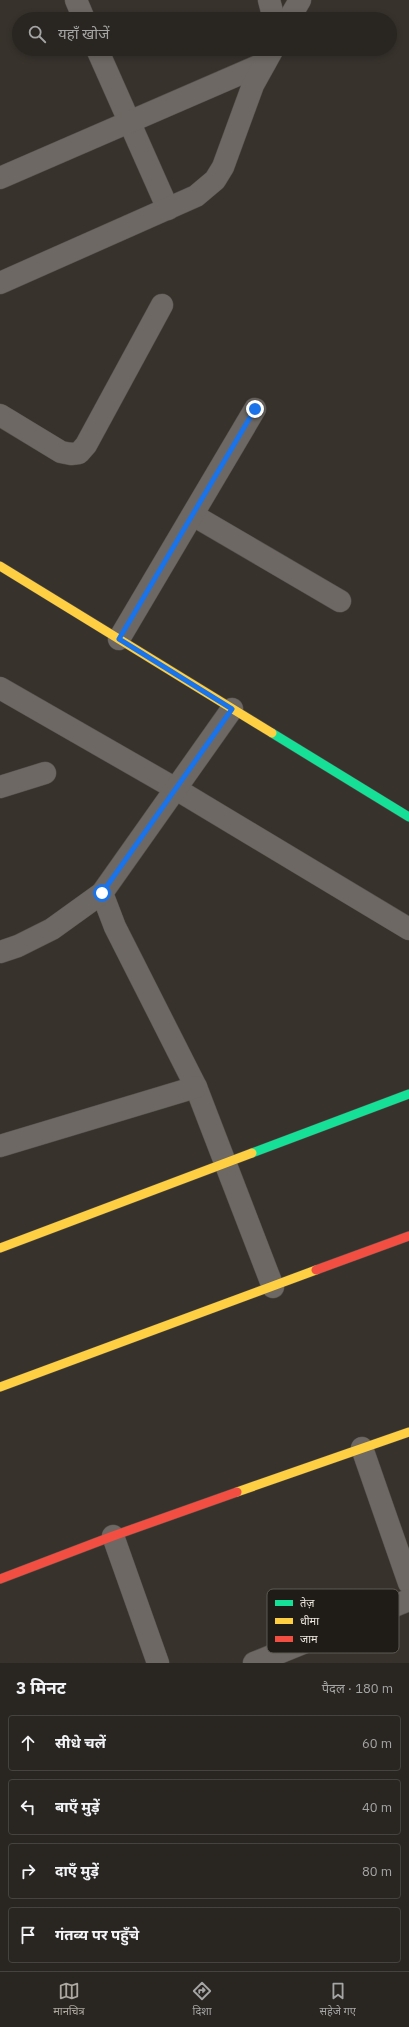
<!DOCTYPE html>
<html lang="hi">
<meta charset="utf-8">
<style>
body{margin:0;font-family:"IBM Plex Sans","Noto Sans Devanagari",sans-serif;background:#35322e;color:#f1f3f6}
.stop{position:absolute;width:12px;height:12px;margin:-9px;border:3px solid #1a73e8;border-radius:50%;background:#fff}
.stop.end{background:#1a73e8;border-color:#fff;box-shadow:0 1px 4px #0008}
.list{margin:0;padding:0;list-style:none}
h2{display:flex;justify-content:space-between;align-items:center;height:52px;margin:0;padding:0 16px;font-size:17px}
h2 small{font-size:13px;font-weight:400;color:#a5a5a5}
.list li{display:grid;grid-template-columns:26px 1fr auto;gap:12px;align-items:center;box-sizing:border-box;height:56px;margin:0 8px 8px;padding:0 8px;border:1px solid #45433f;border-radius:4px}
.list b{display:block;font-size:15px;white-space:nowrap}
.list em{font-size:13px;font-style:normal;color:#a5a5a5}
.icon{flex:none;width:22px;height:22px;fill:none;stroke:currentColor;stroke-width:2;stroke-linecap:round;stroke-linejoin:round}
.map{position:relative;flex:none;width:409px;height:1663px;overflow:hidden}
.search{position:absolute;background:#292621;box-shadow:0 2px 6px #0003;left:12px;right:12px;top:12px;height:44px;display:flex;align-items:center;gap:10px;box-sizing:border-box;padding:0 14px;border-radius:22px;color:#a5a5a5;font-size:15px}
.sheet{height:308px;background:#292621}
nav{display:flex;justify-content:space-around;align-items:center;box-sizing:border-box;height:56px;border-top:1px solid #45433f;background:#292621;font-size:11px;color:#a5a5a5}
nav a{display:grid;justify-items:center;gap:2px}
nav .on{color:#ada8a0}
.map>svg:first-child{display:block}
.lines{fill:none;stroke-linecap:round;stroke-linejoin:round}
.street-casing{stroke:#534f4a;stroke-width:23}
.fast-casing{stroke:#534f4a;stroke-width:10}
.slow-casing{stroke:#534f4a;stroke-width:10}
.jam-casing{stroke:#534f4a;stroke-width:10}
.street{stroke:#6d6863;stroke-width:22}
.fast{stroke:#16e098;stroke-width:9}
.slow{stroke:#ffcf43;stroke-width:9}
.jam{stroke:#f24e42;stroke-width:9}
.route{stroke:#1a73e8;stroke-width:5}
.key{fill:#1f1b16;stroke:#5c5852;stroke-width:1}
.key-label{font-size:11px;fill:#ece7df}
</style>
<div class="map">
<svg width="409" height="1663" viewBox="0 0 409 1663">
<rect width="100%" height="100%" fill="#37322c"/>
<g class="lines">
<defs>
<g id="street">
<polyline points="76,0 84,19"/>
<polyline points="269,0 274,19"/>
<polyline points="289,19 300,0"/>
<polyline points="97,49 168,209"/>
<polyline points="0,178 265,63"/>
<polyline points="0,283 196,196 215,180 223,167 253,85 273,49"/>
<polyline points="0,415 61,452 71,454 79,453 86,445 162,305"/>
<polyline points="193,515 340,601"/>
<polyline points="119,639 255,409"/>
<polyline points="0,688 176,789 409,929"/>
<polyline points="0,787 45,773"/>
<polyline points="102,893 115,927 196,1087 273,1287"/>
<polyline points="0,952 18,946 52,929 102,893 232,709"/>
<polyline points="0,1146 196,1087"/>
<polyline points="362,1448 409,1583"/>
<polyline points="113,1536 158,1663"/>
<polyline points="254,1663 409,1600"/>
</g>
<g id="fast">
<polyline points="272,733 409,817"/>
<polyline points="252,1153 409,1094"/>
</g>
<g id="slow">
<polyline points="0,566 272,733"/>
<polyline points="0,1248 252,1153"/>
<polyline points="0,1387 316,1270"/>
<polyline points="237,1492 409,1432"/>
</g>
<g id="jam">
<polyline points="316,1270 409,1236"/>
<polyline points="0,1579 113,1536 237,1492"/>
</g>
</defs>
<use href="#street" class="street-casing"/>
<use href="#fast" class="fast-casing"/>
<use href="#slow" class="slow-casing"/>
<use href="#jam" class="jam-casing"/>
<use href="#street" class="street"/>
<use href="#fast" class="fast"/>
<use href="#slow" class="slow"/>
<use href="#jam" class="jam"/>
</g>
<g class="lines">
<polyline class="route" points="102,893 232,709 119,639 255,409"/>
</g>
<rect x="267" y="1589" width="132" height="64" rx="6" class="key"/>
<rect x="275" y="1600" width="18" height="6" fill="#16e098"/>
<rect x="275" y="1618" width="18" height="6" fill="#ffcf43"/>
<rect x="275" y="1636" width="18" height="6" fill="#f24e42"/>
<g class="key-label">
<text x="300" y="1607">तेज़</text>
<text x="300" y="1625">धीमा</text>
<text x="300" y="1643">जाम</text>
</g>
</svg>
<div class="stop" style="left:102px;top:893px"></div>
<div class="stop end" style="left:255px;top:409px"></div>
<div class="search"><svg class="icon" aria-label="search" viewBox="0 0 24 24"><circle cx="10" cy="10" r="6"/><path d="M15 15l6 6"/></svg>यहाँ खोजें</div>
</div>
<section class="sheet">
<h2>3 मिनट<small>पैदल · 180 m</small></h2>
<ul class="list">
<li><svg class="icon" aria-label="ahead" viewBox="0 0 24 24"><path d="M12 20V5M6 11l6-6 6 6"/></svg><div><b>सीधे चलें</b></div><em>60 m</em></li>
<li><svg class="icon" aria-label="left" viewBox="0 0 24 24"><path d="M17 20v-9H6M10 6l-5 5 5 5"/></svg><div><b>बाएँ मुड़ें</b></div><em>40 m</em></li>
<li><svg class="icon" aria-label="right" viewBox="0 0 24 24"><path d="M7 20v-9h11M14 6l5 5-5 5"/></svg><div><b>दाएँ मुड़ें</b></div><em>80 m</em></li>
<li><svg class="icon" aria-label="arrive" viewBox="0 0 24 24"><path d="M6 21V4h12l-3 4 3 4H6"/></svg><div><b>गंतव्य पर पहुँचे</b></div></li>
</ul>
</section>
<nav>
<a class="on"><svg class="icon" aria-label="map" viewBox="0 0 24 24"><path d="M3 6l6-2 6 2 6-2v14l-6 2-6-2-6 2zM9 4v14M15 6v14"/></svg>मानचित्र</a>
<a><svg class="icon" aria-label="directions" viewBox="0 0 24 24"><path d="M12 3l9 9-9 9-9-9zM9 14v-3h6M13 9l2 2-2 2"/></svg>दिशा</a>
<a><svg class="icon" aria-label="saved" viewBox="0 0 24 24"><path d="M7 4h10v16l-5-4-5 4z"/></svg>सहेजे गए</a>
</nav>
